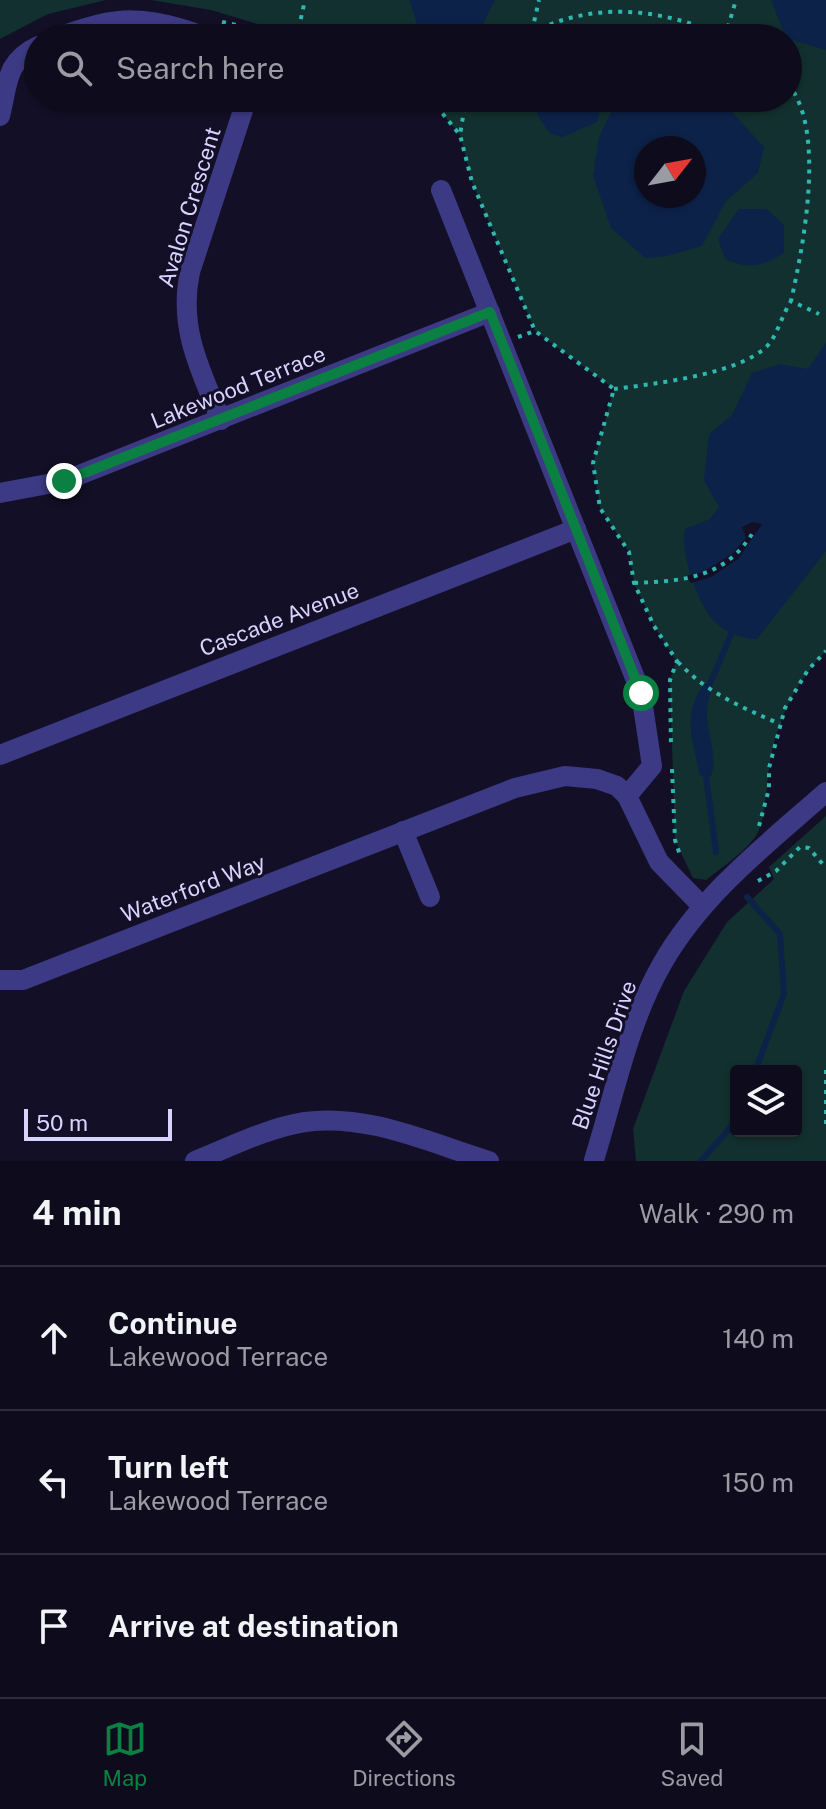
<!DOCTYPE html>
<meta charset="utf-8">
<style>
body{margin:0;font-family:"Public Sans",sans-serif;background:#1c1929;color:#f1f3f6}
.controls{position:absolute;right:24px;bottom:24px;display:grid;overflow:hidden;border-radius:8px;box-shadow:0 2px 6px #0004}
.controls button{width:72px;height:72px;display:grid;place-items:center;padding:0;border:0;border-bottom:2px solid #2e2b3b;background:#0e0b1c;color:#f1f3f6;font:40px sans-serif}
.compass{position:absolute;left:634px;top:136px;width:72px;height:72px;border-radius:50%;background:#0e0b1c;box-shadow:0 2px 6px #0004;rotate:59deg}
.scale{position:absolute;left:24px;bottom:20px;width:148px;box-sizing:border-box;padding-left:8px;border:4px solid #d9d4ff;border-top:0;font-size:22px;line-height:28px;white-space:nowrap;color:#d9d4ff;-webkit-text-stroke:6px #130f26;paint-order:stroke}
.stop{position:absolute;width:24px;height:24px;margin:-18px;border:6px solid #0b8043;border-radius:50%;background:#fff}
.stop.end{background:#0b8043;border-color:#fff;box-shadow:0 2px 8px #0008}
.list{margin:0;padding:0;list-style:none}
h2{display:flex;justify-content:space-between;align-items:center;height:104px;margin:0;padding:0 32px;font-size:34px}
h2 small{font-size:26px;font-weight:400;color:#9b9ba3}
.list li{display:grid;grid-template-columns:52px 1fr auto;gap:24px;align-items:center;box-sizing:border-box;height:144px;padding:0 32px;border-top:2px solid #2e2b3b}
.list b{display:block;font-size:30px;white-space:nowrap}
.list p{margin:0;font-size:26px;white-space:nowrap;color:#9b9ba3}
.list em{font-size:26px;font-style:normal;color:#9b9ba3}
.icon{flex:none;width:44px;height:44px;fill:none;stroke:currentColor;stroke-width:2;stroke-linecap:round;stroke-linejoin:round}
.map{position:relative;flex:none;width:826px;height:1161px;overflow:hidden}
.search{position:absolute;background:#0e0b1c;box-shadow:0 2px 6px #0004;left:24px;right:24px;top:24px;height:88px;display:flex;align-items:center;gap:20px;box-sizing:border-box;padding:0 28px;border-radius:44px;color:#9b9ba3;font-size:30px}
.sheet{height:536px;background:#0e0b1c}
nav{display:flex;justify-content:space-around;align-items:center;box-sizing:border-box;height:112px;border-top:2px solid #2e2b3b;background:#0e0b1c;font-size:22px;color:#9b9ba3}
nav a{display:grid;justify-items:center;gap:4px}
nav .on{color:#0b8043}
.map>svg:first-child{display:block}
.green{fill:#12302f;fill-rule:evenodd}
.water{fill:#0c2248;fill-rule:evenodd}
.pier{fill:#130f26}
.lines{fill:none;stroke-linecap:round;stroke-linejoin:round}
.stream{stroke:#0c2248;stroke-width:6}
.path{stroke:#2fb8b0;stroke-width:4;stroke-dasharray:4 6;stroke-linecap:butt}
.minor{stroke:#3d3a85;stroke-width:20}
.route{stroke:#0b8043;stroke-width:10}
.labels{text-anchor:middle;stroke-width:6;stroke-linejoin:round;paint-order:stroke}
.street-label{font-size:22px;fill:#d9d4ff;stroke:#130f26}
</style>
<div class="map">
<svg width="826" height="1161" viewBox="0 0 826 1161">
<rect width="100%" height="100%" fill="#130f26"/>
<g class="green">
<polygon points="0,0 106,0 48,14 0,39"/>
<path d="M151,0H826V651C795,683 776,722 769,767C767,783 765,821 757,834C747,851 722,867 706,880L693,878L675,840L670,680L676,661L654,626L634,583L629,552L600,508L593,463L614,389L535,331L472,182L460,135L430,98H788V38H307L299,28L281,31L211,10ZM646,148H694V196H646Z"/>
<path d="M826,816V1161H636L633,1129L684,991L727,922L774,879L769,867ZM736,1071H796V1131H736Z"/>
</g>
<g class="water">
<polygon points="409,0 495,0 481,28 422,38"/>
<polygon points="771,0 826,0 826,50 786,38"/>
<polygon points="537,98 603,98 597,122 562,137 549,133 537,114"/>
<path d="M618,98H719L764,147L758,173L726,201L702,246L667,256L645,258L611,228L593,176L599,137ZM646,148H694V196H646Z"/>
<path d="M739,209H767L784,225V253C762,266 750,270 725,259L718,239Z"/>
<path d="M826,343V551L757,639C743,639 727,633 716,623C699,608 679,552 685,529L710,519L719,507L704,480L709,434L732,415L752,373L780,364L808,369Z"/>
<path d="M705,683L712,689C697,725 721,747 711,776H700C693,740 681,715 705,683Z"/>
</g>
<polygon class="pier" points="753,522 762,524 738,559 711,577 691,583 686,576 703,572 732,554 746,538 742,527"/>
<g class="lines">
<g class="stream">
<polyline points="709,686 732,632"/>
<polyline points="706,776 716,852"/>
<polyline points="747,897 780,934 784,994 755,1071"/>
<polyline points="701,1161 736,1121"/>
</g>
<g class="path">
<polyline points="222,22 289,36 299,27 305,0"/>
<polyline points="299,28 307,38"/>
<polyline points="532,31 539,0"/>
<polyline points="725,37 736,0"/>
<path d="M523,38C586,0 659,6 727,38"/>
<path d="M788,84C826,129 804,243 791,301"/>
<polyline points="430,98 460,135"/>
<polyline points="466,98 460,135 472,182 535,331 614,389 593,463 600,508 629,552 634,583 654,626 677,661 670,680 671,748"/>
<polyline points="518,337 535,331"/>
<path d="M614,389C651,384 750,374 772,340C779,328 783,314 791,301L819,314"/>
<path d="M634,583C685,581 727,578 755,529"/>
<path d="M678,662C707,693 741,707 780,724"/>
<polyline points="672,769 675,840 680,855"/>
<polyline points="759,826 769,789 769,768 785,708 808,670 826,651"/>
<polyline points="758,881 776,871 800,847 809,848 826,868"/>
<polyline points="826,1070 826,1124"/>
</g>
<g class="minor">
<path d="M56,38C119,14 146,15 209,38"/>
<path d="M0,116C8,85 5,61 38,46"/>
<polyline points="441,190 641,693 652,766 627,796"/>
<path d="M221,420C200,370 178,327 190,272L247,98"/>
<polyline points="0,493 64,481 490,312"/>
<polyline points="0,755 576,529"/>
<polyline points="403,831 430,897"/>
<polyline points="0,980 23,980 515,788 565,776 597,779 617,786 627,796 659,862 702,906"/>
<path d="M594,1160C614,1096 628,1023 662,964C702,894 766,845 826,792"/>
<path d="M195,1161C230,1147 267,1128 305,1122C367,1113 430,1143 489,1161"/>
</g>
</g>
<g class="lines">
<polyline class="route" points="64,481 490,312 641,693"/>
</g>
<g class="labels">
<g class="street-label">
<text transform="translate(189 207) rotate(-73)" y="8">Avalon Crescent</text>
<text transform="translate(238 387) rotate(-22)" y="8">Lakewood Terrace</text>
<text transform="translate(279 619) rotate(-21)" y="8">Cascade Avenue</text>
<text transform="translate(193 888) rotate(-21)" y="8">Waterford Way</text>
<text transform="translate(604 1055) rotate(-71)" y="8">Blue Hills Drive</text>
</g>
</g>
</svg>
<div class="controls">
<button><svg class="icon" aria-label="layers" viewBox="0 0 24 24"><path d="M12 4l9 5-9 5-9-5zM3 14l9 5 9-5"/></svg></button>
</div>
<svg class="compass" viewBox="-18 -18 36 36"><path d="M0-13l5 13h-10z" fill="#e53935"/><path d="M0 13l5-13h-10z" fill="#9b9ba3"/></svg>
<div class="scale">50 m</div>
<div class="stop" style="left:641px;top:693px"></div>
<div class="stop end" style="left:64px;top:481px"></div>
<div class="search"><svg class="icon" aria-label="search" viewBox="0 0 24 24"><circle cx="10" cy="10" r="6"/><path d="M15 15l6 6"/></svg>Search here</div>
</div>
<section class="sheet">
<h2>4 min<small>Walk · 290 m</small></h2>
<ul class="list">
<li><svg class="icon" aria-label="ahead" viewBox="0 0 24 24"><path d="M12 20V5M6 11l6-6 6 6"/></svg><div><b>Continue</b><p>Lakewood Terrace</p></div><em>140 m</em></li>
<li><svg class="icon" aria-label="left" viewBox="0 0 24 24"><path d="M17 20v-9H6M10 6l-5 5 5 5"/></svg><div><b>Turn left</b><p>Lakewood Terrace</p></div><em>150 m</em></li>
<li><svg class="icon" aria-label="arrive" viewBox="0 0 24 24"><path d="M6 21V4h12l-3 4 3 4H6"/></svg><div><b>Arrive at destination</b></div></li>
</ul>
</section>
<nav>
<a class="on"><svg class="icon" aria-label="map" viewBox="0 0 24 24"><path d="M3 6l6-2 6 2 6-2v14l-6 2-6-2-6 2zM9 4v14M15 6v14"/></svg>Map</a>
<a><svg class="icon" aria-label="directions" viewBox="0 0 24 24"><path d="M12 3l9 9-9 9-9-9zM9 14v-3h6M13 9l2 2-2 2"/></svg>Directions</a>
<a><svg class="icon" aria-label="saved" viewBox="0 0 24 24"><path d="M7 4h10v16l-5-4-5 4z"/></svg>Saved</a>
</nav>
